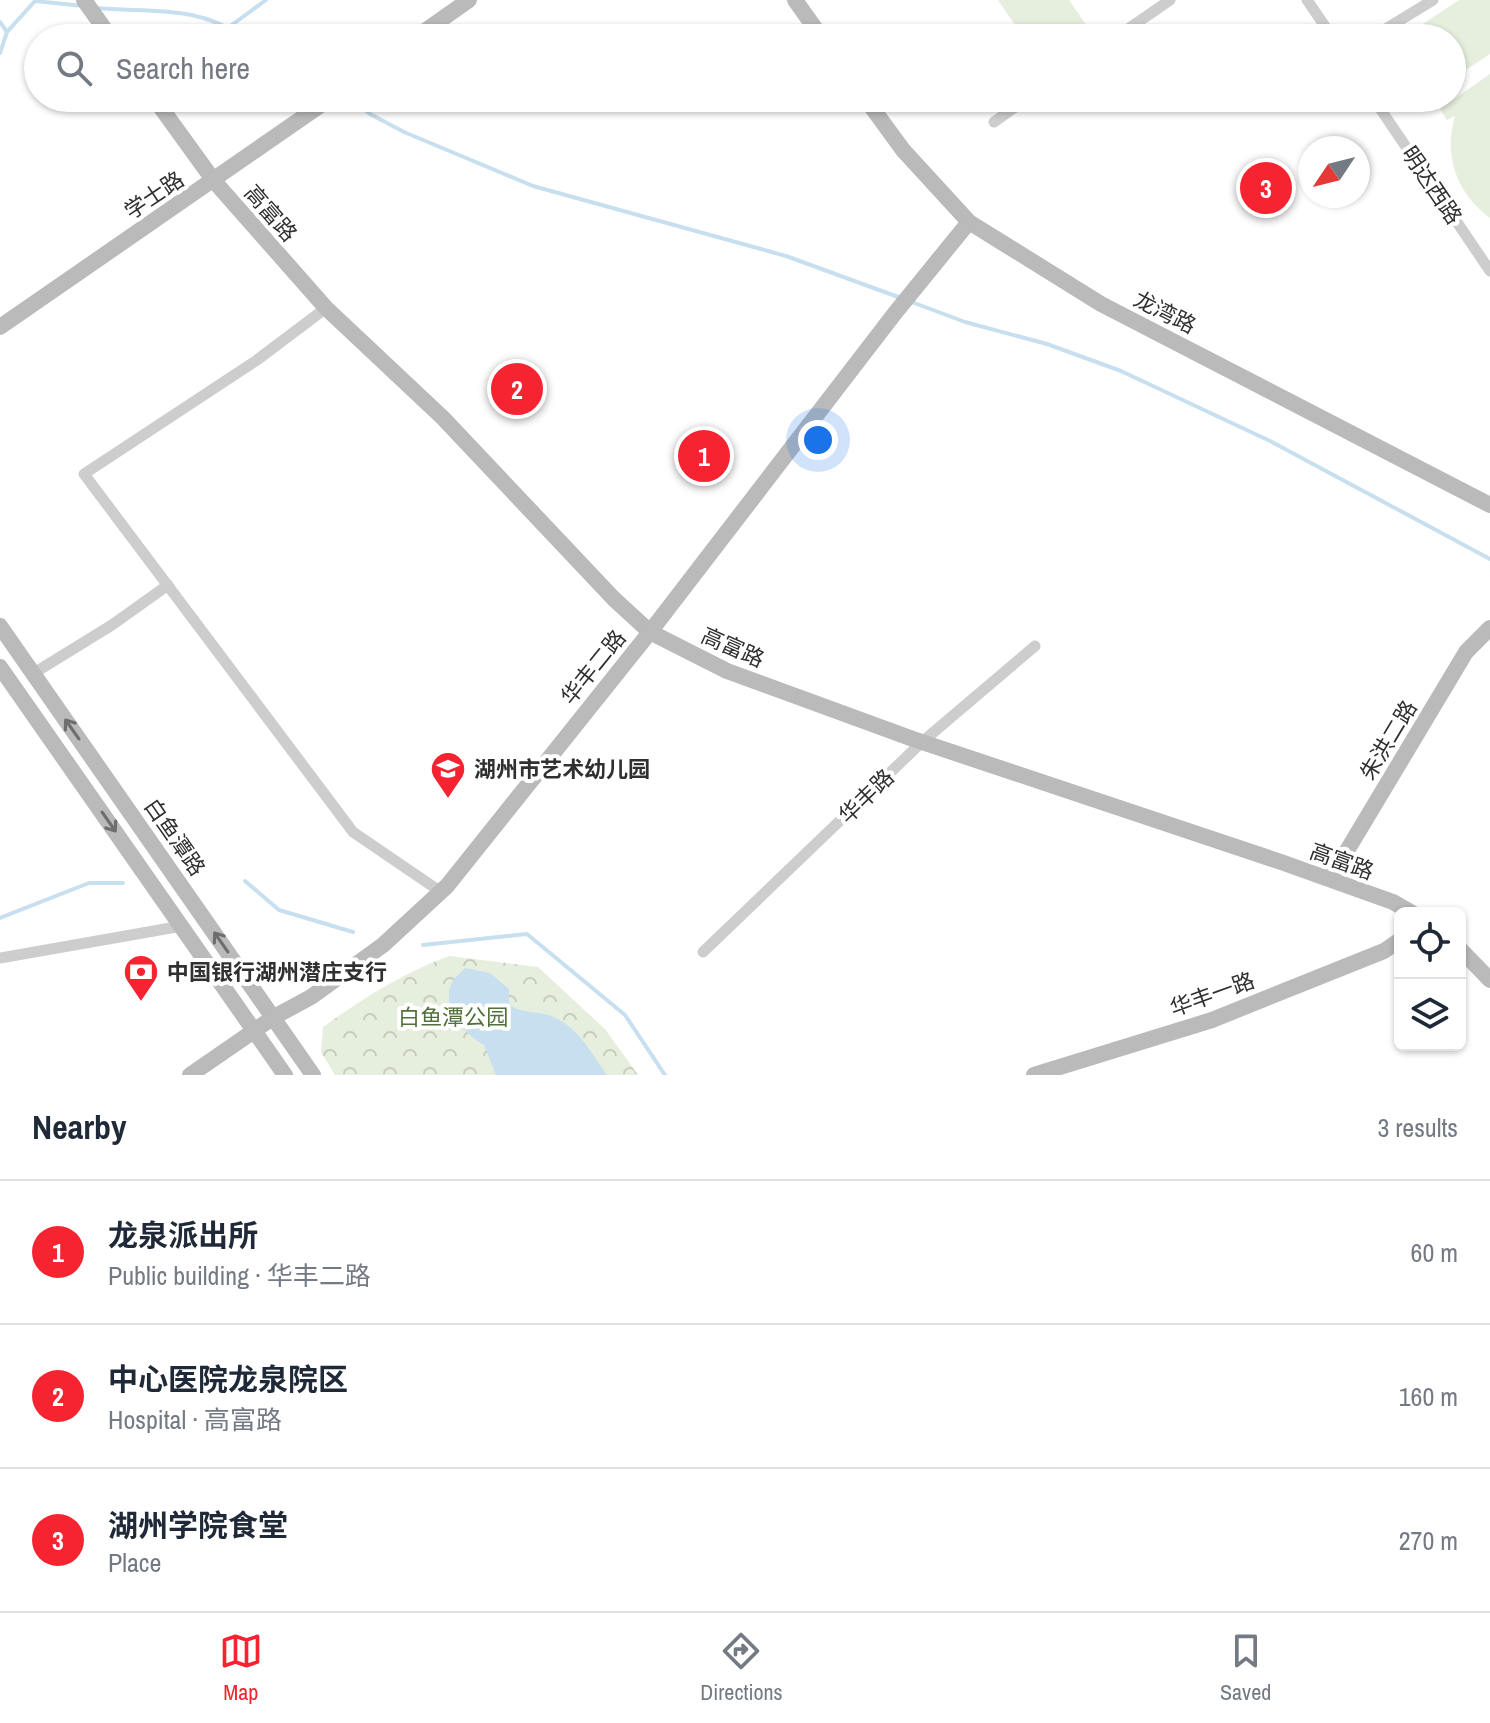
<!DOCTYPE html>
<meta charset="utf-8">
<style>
body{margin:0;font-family:"Archivo Narrow","Noto Sans SC",sans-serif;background:#f6f6f7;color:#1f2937}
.controls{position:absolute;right:24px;bottom:24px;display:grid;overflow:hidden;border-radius:12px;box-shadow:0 2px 6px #0004}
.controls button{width:72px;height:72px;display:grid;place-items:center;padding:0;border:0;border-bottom:2px solid #e0e1e3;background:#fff;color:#1f2937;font:40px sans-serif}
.compass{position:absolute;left:1298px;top:136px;width:72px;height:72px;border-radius:50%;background:#fff;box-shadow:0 2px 6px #0004;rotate:235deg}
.you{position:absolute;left:818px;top:440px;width:28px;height:28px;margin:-20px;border:6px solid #fff;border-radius:50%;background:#1a73e8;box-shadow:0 0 0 12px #1a73e833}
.badge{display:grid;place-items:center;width:52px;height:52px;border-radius:50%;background:#f52430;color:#fff;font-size:26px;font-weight:700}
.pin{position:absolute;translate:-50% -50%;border:4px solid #fff;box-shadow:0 2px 8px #0006}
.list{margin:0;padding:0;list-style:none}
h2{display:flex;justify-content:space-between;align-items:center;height:104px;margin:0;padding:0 32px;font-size:34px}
h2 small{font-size:26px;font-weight:400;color:#747a83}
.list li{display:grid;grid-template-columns:52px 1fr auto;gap:24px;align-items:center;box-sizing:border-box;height:144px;padding:0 32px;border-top:2px solid #e0e1e3}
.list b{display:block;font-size:30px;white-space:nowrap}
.list p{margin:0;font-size:26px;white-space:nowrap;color:#747a83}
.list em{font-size:26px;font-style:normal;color:#747a83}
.icon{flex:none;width:44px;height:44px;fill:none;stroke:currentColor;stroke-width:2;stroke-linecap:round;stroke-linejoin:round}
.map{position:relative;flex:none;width:1490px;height:1075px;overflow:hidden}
.search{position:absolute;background:#fff;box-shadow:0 2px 6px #0004;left:24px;right:24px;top:24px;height:88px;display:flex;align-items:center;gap:20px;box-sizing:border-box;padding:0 28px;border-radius:44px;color:#747a83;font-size:30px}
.sheet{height:536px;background:#fff}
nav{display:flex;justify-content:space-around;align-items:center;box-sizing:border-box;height:112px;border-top:2px solid #e0e1e3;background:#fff;font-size:22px;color:#747a83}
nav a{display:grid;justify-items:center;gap:4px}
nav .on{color:#f52430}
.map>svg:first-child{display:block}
.forest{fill:url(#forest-crowns)}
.pitch{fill:#e6eedd}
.water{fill:#c8dfef}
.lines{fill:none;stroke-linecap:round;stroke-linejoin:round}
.stream{stroke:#c8dfef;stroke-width:4}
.street{stroke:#cdcdcd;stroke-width:11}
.secondary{stroke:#bababa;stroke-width:16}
.oneway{stroke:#6e6e6e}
.labels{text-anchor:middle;stroke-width:8;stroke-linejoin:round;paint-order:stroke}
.street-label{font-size:22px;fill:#303030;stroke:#fff}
.poi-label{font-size:22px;font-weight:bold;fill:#303030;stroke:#fff;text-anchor:start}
.park-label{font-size:22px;fill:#527039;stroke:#fff}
</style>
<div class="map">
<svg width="1490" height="1075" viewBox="0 0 1490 1075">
<defs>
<pattern id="forest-crowns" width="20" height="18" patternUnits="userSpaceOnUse" patternTransform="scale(2)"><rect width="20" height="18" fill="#e6eedd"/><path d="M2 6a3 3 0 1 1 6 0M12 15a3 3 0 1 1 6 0" fill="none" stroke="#c6ccbe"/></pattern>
</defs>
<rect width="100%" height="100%" fill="#fff"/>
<path class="forest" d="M449,956L538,967L605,1029L638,1075H335L321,1052L323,1027C362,999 403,973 449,956Z"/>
<g class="pitch">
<polygon points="998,0 1069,0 1087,26 1069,38 1024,38"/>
<polygon points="1459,0 1490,0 1490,54 1452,79 1452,38 1402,38"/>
<path d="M1490,74V218C1457,194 1443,155 1455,116L1447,120L1440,109Z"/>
</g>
<path class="water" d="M465,968L490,973L509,989V1004C523,1015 536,1010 551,1016C578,1026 591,1053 607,1075H496L484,1045C465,1035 440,1007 452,982C455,978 461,972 465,968Z"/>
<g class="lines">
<g class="stream">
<path d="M96,8C148,13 199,4 243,38"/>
<polyline points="0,22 7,32 35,1 83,6"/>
<polyline points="229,27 266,0"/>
<polyline points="0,53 7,32"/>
<polyline points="350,98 370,114 404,132 533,186 786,256 901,298"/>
<polyline points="909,301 965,322 1047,344 1121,371 1270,441 1490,559"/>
<polyline points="245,881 279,910 353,932"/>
<polyline points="0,918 89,883 123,883"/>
<polyline points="423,945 527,934 625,1015 665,1075"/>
</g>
<g class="street">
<polyline points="1307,0 1333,38"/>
<polyline points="1115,38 1170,0"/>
<polyline points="1371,38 1433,0"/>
<polyline points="1373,98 1490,271"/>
<polyline points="994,122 1028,98"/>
<polyline points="326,308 257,360 84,474 353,832 441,892"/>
<polyline points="34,673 112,625 168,585"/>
<polyline points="703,952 922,742 1035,646"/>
<polyline points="0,958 182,926"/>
</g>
<g class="secondary">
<polyline points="84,0 111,38"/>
<polyline points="795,0 822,38"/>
<polyline points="415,38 469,0"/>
<polyline points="154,98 214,181 326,308 443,418 614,599 650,632 727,671 913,739 1281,862 1393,902 1412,913"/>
<polyline points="865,98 903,150 969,222 1101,304 1490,505"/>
<polyline points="0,327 331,98"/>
<polyline points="0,626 313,1075"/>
<polyline points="0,667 285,1075"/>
<polyline points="1330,879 1466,652 1490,628"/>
<polyline points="1460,949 1490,980"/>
<polyline points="190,1075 274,1017 311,997 383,945 447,886 650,632 895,313 969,222"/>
<polyline points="1034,1075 1212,1020 1384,951 1400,940"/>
</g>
</g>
<defs><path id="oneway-shaft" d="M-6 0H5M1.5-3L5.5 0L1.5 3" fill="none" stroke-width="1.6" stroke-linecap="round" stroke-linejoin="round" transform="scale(2)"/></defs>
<g class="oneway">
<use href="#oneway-shaft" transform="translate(72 729) rotate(-125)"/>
<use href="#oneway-shaft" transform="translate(109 822) rotate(55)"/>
<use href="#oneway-shaft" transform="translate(221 942) rotate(-125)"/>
</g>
<defs>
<symbol id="school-pin" viewBox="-11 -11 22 30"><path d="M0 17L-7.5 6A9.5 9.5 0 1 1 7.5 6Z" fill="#f52430" stroke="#fff"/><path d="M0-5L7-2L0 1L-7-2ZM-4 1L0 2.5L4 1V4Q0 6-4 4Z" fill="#fff"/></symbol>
<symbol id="bank-pin" viewBox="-11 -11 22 30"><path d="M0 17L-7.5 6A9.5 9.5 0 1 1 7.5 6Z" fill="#f52430" stroke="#fff"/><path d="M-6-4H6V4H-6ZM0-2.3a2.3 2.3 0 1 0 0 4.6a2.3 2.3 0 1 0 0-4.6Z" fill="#fff"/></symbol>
</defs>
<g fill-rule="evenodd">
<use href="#school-pin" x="428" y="749" width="40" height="54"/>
<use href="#bank-pin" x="121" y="952" width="40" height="54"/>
</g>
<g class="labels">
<g class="street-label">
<text transform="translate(1432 185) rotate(56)" y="8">明达西路</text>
<text transform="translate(154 195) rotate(-34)" y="8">学士路</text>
<text transform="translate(271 213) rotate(49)" y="8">高富路</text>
<text transform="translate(1165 312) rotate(27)" y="8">龙湾路</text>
<text transform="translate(733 647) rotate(24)" y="8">高富路</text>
<text transform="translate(593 667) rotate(-51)" y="8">华丰二路</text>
<text transform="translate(1388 740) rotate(-59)" y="8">朱洪二路</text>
<text transform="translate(866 796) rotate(-44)" y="8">华丰路</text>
<text transform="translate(175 837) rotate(55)" y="8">白鱼潭路</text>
<text transform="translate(1342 861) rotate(20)" y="8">高富路</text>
<text transform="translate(1212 994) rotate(-20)" y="8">华丰一路</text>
</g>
<g class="poi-label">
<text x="474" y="777">湖州市艺术幼儿园</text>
<text x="167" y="980">中国银行湖州潜庄支行</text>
</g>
<g class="park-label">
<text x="453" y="1025">白鱼潭公园</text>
</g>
</g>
</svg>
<div class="controls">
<button><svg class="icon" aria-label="locate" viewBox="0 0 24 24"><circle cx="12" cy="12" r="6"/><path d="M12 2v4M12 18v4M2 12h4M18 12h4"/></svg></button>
<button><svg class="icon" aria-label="layers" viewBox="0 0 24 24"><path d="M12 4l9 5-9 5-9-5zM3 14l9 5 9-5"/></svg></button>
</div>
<svg class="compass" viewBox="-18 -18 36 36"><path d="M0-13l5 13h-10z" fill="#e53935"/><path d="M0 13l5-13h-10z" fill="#747a83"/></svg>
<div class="you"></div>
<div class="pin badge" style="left:704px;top:456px">1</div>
<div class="pin badge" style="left:517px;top:389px">2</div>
<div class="pin badge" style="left:1266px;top:188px">3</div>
<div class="search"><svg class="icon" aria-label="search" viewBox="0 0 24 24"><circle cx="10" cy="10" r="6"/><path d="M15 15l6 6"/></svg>Search here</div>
</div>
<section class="sheet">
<h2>Nearby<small>3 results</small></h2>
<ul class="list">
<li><span class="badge">1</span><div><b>龙泉派出所</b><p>Public building · 华丰二路</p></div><em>60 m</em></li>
<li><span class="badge">2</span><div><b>中心医院龙泉院区</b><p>Hospital · 高富路</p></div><em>160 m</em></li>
<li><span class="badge">3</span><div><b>湖州学院食堂</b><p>Place</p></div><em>270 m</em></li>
</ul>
</section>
<nav>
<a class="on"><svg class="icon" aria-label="map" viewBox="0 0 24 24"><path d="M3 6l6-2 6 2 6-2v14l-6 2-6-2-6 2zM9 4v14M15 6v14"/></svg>Map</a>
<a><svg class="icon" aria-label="directions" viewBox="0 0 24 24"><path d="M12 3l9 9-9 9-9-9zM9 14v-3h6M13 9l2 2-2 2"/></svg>Directions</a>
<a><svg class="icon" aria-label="saved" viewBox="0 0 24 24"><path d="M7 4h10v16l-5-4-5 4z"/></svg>Saved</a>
</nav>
